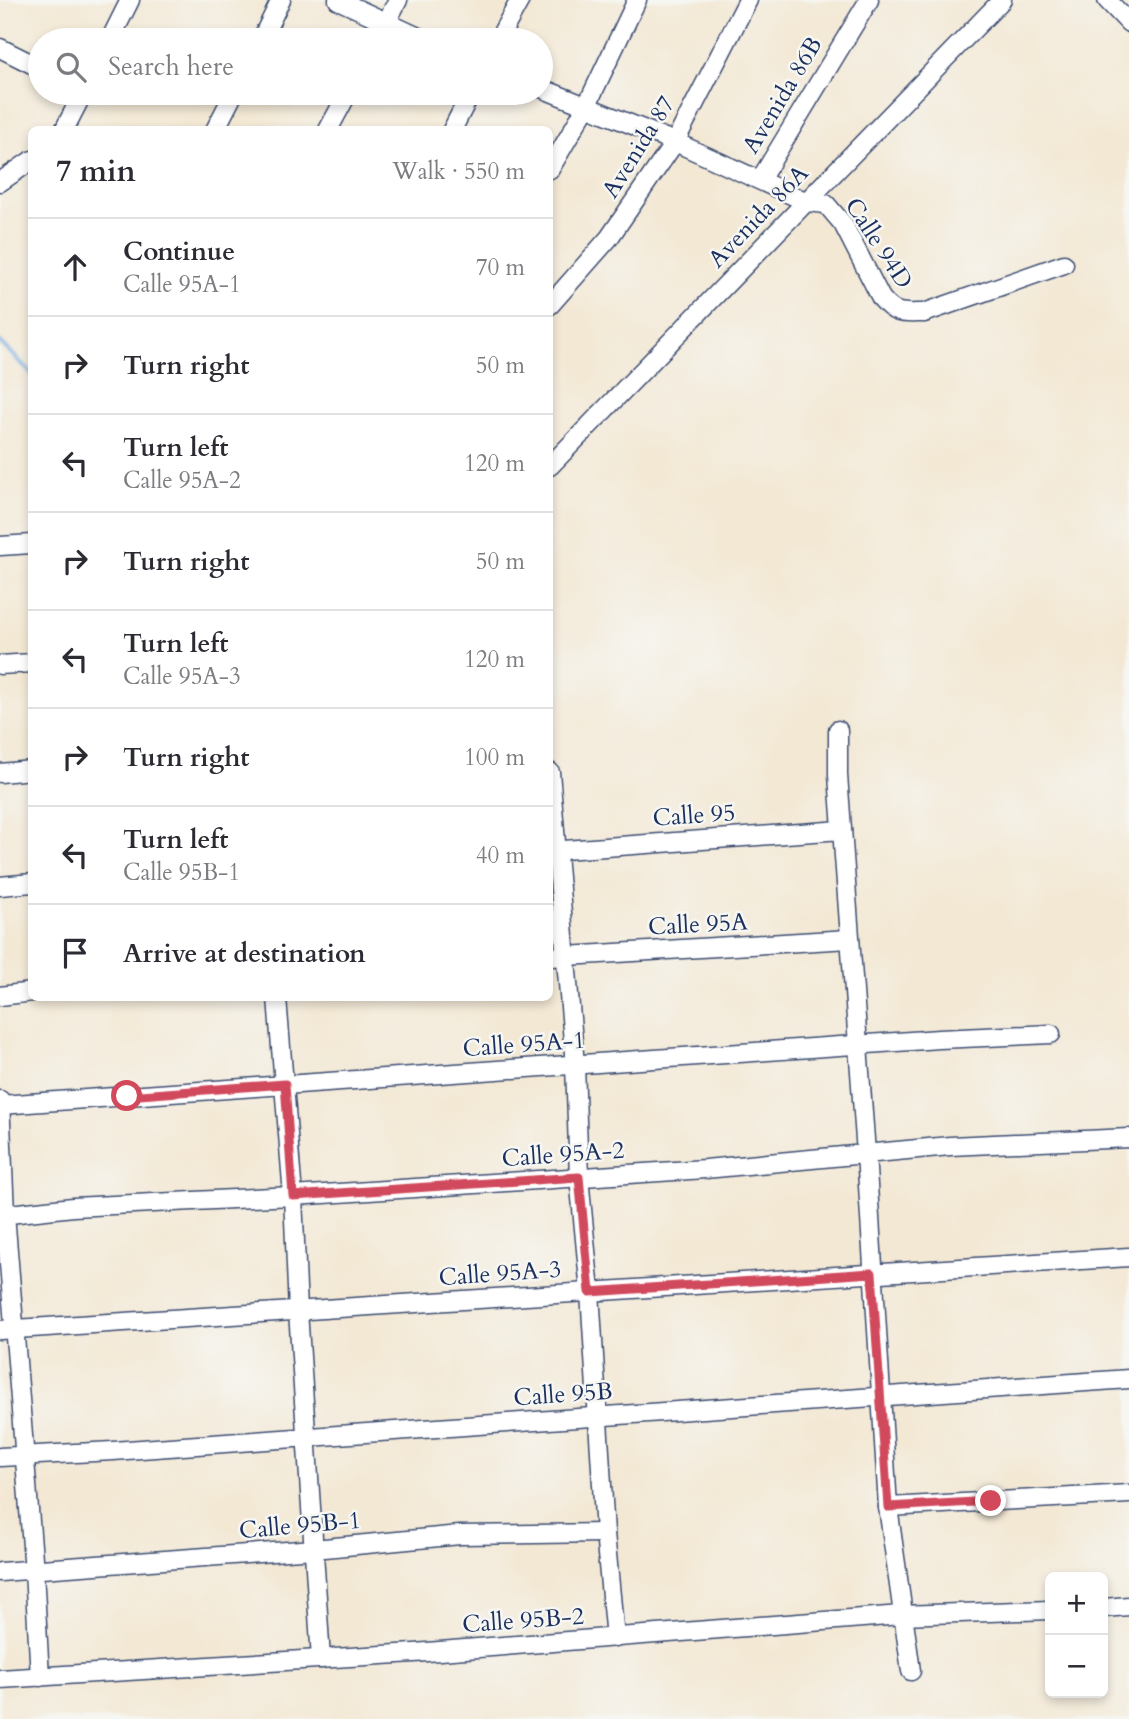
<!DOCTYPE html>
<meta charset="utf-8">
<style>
body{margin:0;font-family:Cardo,serif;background:#f2f2f3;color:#2b2b33}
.controls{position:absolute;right:21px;bottom:21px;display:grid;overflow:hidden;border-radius:10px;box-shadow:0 4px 10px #0003}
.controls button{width:63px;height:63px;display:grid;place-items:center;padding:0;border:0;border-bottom:2px solid #e1e1e2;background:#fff;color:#2b2b33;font:35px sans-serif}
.stop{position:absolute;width:21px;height:21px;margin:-16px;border:5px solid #d1495b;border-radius:50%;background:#fff}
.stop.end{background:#d1495b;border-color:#fff;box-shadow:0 2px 7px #0008}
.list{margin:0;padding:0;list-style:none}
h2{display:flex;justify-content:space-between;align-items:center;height:91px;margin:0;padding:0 28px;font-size:30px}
h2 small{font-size:23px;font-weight:400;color:#7c7c81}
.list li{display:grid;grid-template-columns:46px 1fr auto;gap:21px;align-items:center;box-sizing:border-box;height:98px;padding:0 28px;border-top:2px solid #e1e1e2}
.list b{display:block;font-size:26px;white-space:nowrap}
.list p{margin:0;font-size:23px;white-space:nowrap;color:#7c7c81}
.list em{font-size:23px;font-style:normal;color:#7c7c81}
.icon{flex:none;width:38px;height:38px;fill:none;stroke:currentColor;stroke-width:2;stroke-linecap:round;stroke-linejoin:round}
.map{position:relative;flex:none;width:1129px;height:1719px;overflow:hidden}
.search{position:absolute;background:#fff;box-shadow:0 4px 10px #0003;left:28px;top:28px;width:525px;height:77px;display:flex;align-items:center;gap:18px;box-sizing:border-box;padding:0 24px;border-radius:38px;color:#7c7c81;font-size:26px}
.panel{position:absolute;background:#fff;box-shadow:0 4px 10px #0003;left:28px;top:126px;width:525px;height:875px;border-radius:10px}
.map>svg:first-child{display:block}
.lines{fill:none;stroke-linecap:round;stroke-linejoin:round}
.stream{stroke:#70ade2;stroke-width:4.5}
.street-casing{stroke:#3b4b70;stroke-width:21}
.street{stroke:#fff;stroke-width:18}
.route{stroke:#d1495b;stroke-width:9}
.labels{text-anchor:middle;stroke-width:5;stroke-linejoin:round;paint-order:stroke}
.street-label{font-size:24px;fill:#1b2f5e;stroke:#f6f6f2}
</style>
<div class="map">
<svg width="1129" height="1719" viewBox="0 0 1129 1719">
<rect width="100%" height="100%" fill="#f6f6f2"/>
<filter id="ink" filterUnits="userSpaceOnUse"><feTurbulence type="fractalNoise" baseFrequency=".0143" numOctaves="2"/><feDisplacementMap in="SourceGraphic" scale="14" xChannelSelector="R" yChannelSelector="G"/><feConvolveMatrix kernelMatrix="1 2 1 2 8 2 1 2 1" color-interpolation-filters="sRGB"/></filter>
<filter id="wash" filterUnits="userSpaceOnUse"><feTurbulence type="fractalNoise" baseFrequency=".00686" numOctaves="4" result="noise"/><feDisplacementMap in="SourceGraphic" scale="28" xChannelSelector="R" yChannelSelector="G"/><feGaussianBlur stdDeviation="1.57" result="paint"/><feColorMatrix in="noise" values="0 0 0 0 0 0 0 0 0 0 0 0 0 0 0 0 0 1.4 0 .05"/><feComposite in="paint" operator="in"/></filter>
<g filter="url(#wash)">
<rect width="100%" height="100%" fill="#f3e8d4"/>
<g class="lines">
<polyline class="stream" points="0,342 32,374"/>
</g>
</g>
<g filter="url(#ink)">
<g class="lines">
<defs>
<g id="street">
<polyline points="338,0 425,40"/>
<polyline points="1107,0 1129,23"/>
<polyline points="110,40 130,0"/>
<polyline points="261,40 281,0"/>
<polyline points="377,40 398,0"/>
<polyline points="498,40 520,0"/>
<polyline points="0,48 40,68"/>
<path d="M541,88L675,142L807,202L826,204L843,224L881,298C895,316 903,313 924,313L1064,264"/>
<polyline points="64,130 83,93"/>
<polyline points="215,130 234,93"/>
<polyline points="328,130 348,93"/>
<polyline points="452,130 471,93"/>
<polyline points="550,169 586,107 637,0"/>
<polyline points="760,180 869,0"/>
<polyline points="0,182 32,160"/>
<polyline points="550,305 609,238 675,142 748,0"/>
<polyline points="550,466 1002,0"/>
<polyline points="0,546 32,544"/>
<polyline points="0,665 32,663"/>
<polyline points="838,730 838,775 866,1153 888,1507 911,1671"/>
<polyline points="550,772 575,1065 579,1177 590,1292 605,1533 615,1638"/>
<polyline points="0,773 32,770"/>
<polyline points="550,851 842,830"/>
<polyline points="0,886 32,883"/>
<polyline points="550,957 849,939"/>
<polyline points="0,996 32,992"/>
<polyline points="277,998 293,1196 298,1311 321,1659"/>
<polyline points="0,1100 5,1214 34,1571 40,1677"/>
<polyline points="0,1105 939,1039 1051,1034"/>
<polyline points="0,1215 73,1207 293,1196 705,1169 950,1146 1129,1138"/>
<polyline points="0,1330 1129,1257"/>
<polyline points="0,1457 113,1451 1129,1379"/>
<polyline points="888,1507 1129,1494"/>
<polyline points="0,1572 314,1549 460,1535 605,1533"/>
<polyline points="1103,1608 1129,1606"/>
<polyline points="0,1679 414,1653 901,1615 1050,1610"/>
</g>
</defs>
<use href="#street" class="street-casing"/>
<use href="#street" class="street"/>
</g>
</g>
<g class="lines" filter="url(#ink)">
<polyline class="route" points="127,1096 285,1084 293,1196 579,1177 590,1292 872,1273 888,1507 991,1501"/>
</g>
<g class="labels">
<g class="street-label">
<text transform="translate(782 95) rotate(-59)" y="8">Avenida 86B</text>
<text transform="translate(638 147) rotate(-58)" y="8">Avenida 87</text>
<text transform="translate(758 216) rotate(-46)" y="8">Avenida 86A</text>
<text transform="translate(879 243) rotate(57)" y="8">Calle 94D</text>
<text transform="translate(694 815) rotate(-4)" y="8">Calle 95</text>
<text transform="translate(698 924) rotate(-3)" y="8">Calle 95A</text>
<text transform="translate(524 1044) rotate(-4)" y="8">Calle 95A-1</text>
<text transform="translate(563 1154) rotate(-4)" y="8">Calle 95A-2</text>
<text transform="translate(500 1273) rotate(-4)" y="8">Calle 95A-3</text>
<text transform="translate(563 1394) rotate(-4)" y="8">Calle 95B</text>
<text transform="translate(300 1525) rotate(-5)" y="8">Calle 95B-1</text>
<text transform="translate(523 1620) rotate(-4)" y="8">Calle 95B-2</text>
</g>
</g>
</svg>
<div class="controls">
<button>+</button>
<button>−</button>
</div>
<div class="stop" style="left:127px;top:1096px"></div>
<div class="stop end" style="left:991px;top:1501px"></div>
<div class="search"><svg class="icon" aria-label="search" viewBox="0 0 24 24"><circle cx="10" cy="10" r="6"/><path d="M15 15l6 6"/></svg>Search here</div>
<section class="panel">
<h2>7 min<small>Walk · 550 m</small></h2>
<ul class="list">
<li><svg class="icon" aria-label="ahead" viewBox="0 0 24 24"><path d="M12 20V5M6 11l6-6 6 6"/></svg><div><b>Continue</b><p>Calle 95A-1</p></div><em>70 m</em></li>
<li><svg class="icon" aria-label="right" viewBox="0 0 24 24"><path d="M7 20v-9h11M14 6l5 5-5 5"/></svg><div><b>Turn right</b></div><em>50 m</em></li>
<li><svg class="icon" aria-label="left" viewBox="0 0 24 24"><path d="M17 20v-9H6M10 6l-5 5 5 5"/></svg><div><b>Turn left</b><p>Calle 95A-2</p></div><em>120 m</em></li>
<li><svg class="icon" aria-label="right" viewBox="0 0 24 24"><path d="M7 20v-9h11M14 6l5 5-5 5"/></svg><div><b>Turn right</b></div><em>50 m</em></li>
<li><svg class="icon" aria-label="left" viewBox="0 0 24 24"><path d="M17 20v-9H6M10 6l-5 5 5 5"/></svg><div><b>Turn left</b><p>Calle 95A-3</p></div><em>120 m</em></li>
<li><svg class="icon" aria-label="right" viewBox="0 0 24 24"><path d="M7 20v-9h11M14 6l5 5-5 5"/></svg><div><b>Turn right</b></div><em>100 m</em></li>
<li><svg class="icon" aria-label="left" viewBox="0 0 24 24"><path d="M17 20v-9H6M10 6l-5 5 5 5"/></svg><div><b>Turn left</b><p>Calle 95B-1</p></div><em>40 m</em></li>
<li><svg class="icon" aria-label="arrive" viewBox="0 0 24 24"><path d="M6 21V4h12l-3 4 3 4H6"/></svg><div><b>Arrive at destination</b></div></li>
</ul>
</section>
</div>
